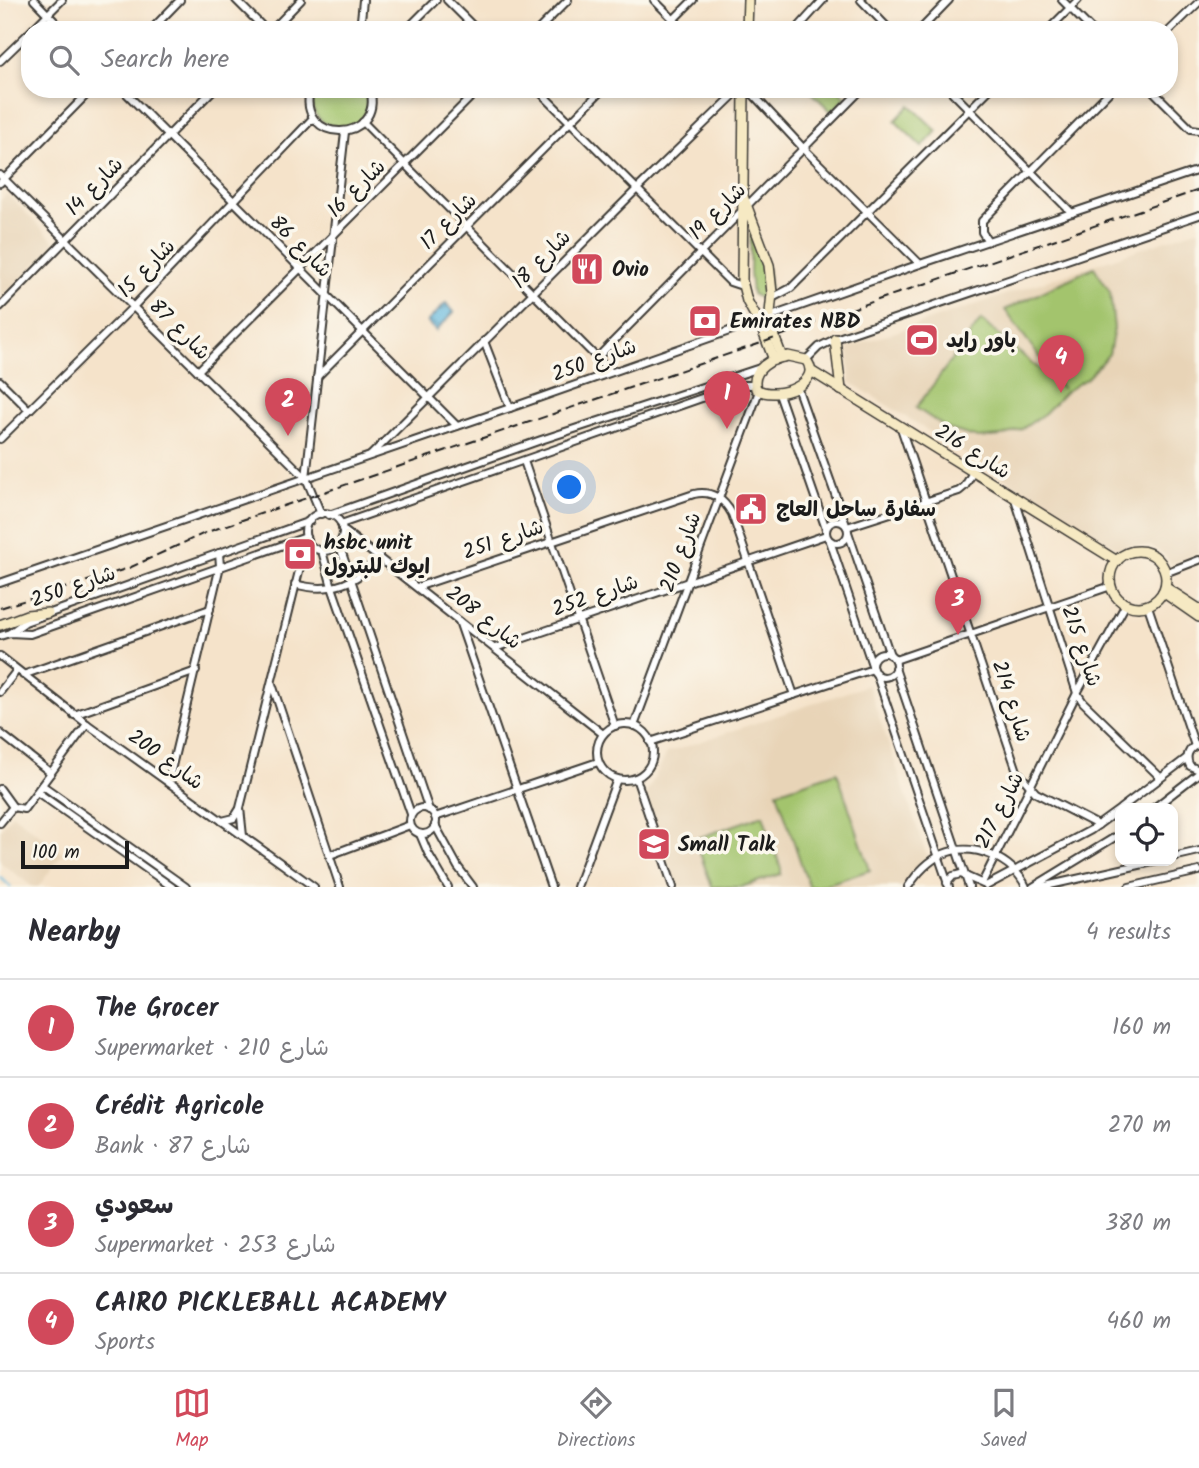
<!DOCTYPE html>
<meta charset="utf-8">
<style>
body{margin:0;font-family:Kalam,"Playpen Sans Arabic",sans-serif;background:#f2f2f3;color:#2b2b33}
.controls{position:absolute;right:21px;bottom:21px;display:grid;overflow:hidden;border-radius:14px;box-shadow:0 4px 10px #0003}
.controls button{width:63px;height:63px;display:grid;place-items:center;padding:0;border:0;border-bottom:2px solid #e1e1e2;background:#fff;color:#2b2b33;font:35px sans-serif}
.scale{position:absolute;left:21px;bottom:18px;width:108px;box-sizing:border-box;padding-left:7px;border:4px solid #1c1c1c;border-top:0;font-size:19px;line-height:24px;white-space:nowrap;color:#1c1c1c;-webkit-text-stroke:5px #fbf7ec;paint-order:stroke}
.you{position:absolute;left:570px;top:488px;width:24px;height:24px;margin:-18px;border:5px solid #fff;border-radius:50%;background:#1a73e8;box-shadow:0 0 0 10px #1a73e833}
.badge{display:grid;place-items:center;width:46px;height:46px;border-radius:50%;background:#d1495b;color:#fff;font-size:23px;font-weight:700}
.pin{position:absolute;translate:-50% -58px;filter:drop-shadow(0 2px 4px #0008)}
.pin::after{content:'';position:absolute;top:37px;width:24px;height:21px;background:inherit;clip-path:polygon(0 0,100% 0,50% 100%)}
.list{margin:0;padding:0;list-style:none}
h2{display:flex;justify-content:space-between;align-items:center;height:91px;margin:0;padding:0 28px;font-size:30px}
h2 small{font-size:23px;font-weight:400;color:#7c7c81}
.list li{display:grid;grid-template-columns:46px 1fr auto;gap:21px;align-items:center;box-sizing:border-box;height:98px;padding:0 28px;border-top:2px solid #e1e1e2}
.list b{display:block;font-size:26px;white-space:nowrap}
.list p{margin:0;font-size:23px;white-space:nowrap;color:#7c7c81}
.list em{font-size:23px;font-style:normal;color:#7c7c81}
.icon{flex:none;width:38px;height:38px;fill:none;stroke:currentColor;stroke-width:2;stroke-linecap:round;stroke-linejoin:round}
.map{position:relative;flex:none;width:1199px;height:887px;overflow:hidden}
.search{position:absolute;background:#fff;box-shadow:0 4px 10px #0003;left:21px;right:21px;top:21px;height:77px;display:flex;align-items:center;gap:18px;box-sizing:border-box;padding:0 24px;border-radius:28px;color:#7c7c81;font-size:26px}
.sheet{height:483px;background:#fff}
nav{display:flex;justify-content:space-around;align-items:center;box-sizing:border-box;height:98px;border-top:2px solid #e1e1e2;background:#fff;font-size:19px;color:#7c7c81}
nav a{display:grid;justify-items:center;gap:4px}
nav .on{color:#d1495b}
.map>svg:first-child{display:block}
.built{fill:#e8d4b7}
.green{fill:#a3c46d;stroke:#607044;stroke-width:2}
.water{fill:url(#water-waves);stroke:#3e6a7d;stroke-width:2}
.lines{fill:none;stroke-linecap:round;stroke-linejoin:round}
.stream{stroke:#61b7de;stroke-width:2}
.minor-casing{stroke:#3d3a36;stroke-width:10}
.secondary-casing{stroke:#3d3a36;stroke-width:12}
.minor{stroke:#fff;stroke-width:6}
.secondary{stroke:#f6e9c3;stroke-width:9}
.rail{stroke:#1c1c1c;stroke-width:2;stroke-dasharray:10 5;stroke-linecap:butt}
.labels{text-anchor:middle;stroke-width:7;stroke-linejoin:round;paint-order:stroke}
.street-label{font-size:21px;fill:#1c1c1c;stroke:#fbf7ec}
.poi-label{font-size:21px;font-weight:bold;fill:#1c1c1c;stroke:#fbf7ec;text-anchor:start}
</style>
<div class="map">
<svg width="1199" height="887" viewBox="0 0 1199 887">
<defs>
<pattern id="water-waves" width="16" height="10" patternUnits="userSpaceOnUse" patternTransform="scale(1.75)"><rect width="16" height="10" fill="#61b7de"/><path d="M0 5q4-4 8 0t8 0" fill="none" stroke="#4f94b3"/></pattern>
</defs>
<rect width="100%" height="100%" fill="#fbf7ec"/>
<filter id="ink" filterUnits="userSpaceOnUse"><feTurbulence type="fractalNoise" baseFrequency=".0143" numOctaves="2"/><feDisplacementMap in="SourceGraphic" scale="14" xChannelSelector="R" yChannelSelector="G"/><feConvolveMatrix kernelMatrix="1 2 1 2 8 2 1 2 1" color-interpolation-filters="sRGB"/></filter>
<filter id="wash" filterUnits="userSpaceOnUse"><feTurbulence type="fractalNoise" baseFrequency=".00686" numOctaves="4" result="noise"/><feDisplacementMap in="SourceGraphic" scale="28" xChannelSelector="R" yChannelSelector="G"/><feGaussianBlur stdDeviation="1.57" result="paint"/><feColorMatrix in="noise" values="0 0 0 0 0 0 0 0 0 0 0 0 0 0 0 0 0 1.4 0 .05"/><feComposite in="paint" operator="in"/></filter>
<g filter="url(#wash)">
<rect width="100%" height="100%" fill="#f5e3ca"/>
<g class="built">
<polygon points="7,194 57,244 0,299 0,201"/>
<polygon points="1199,229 1199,553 1171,564 1164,555 1151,546 1128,546 1118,549 850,382 848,348"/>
<polygon points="868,685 927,856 911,873 903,887 677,887 646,794 667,753"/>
<polygon points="12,814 63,853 38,887 33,887 0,862 0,830"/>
</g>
<g class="green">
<path d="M314,89H369C374,151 297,130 314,89Z"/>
<polygon points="808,89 838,89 846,97 832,112"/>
<polygon points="910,105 937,131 922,147 895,121"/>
<path d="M751,226C758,246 777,276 766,297L760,298L752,294L750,272Z"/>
<polygon points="1094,267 1110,292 1114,328 1109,354 1087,378 1065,392 1045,413 1022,429 1002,436 978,438 948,429 916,408 981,320 1063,389 1005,310"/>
<polygon points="837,772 870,870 819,887 809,887 777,792"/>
<polygon points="763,815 781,869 781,874 741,887 712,887 695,839"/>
</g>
<polygon class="water" points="446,303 454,312 436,331 427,322"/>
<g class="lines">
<polyline class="stream" points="0,877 11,887"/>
</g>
</g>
<g filter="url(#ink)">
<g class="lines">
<defs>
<g id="minor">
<polyline points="34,0 63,30"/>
<polyline points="236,0 266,30"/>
<polyline points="447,0 477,30"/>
<polyline points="654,0 684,30"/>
<polyline points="861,0 890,30"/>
<polyline points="1062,0 1092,30"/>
<polyline points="32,30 62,0"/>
<polyline points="151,30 180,0"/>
<polyline points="272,30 301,0"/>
<polyline points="360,30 363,0"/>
<polyline points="406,30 436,0"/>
<polyline points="538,30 568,0"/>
<polyline points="663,30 693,0"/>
<polyline points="796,30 823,0"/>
<polyline points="920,30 949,0"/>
<polyline points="1048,30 1078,0"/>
<polyline points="1169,31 1199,2"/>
<polyline points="0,61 30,32"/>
<polyline points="122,89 457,426"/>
<path d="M310,89C296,146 385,144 370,89"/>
<polyline points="537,89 730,282 742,286"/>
<polyline points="748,89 804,149 920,264"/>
<polyline points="949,89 1072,213"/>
<polyline points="1151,89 1191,129 1199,130"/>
<polyline points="363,122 611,372"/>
<polyline points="0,175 306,478 321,514"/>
<polyline points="0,183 92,89"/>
<polyline points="988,241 982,232 982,221 1112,89"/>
<polyline points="772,298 791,288 990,89"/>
<polyline points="0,307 214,89"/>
<polyline points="484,341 510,408"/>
<polyline points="597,358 862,89"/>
<polyline points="806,360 819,347 835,339 1199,215"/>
<polyline points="198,371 479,89"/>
<polyline points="317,377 603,89"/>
<polyline points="0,381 29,410"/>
<polyline points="797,387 846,525"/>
<polyline points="779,394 826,529"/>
<polyline points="901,428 1017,771 1036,793 1098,825"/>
<polyline points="0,439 133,307 313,118"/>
<polyline points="371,455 637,189 740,89"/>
<polyline points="524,461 615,726"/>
<polyline points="306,478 345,132"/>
<polyline points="1015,499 1077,693 1083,702 1160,777"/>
<circle cx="324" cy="532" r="19"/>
<polyline points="329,515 541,440 760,368"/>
<circle cx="837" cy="532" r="11"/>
<polyline points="341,524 739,385 754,385"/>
<polyline points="847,527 959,491 965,486 973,472"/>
<polyline points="342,529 603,734"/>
<polyline points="848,532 890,655"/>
<polyline points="830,541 872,665"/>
<polyline points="339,544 429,810"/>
<polyline points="322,551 332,587 411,814"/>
<polyline points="1165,573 1199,560"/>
<polyline points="0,583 510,408 920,264 1199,170"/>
<path d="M295,584C329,594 358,584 379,556"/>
<path d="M417,587L694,494C711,490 724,499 732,514L794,695"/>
<polyline points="1148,606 1195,746"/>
<polyline points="459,621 551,887"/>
<polyline points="10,633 25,622 310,521"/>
<polyline points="0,636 10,633 30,634 306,537"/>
<polyline points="495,648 826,535"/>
<circle cx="884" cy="665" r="12"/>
<polyline points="0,656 87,724 314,887"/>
<polyline points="895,660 1111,586"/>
<polyline points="895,668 969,887"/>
<polyline points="876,673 949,887"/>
<polyline points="23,675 210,609"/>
<polyline points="272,684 340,887"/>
<polyline points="0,692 17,670"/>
<polyline points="74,715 196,671"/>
<circle cx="625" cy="752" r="28"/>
<polyline points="634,726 759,391"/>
<polyline points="0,733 51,773"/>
<polyline points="650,742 873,669"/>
<path d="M1197,745C1188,749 1185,757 1190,766L1199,770"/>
<polyline points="636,778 673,887"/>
<polyline points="168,783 220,566 219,553"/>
<polyline points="42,785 186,887"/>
<polyline points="0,789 13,807"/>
<polyline points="37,792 172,887"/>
<polyline points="13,807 24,809 87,724"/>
<circle cx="423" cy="821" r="13"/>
<polyline points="1121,808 1187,758"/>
<polyline points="1154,808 1199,773"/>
<polyline points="435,817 598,762"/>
<polyline points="222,821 234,818 239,810"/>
<polyline points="0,823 13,807"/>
<polyline points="435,825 458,867 473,887"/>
<polyline points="420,834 428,853 448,887"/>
<polyline points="243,836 240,808 307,539"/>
<polyline points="330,855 410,825"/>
<polyline points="1173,857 1199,851"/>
<polyline points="947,883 953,876 961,874 983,884"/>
<polyline points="982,883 1077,693 1126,604"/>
<polyline points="986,886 1091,830 1120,809"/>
<polyline points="577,887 617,779"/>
<path d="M908,887C917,873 928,861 943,854C973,841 1014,859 1026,887"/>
<polyline points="1033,887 1120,834"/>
<polyline points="1041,887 1157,861"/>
<polyline points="1129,887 1199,871"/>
</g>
<g id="secondary">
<polyline points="747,30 748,0"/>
<polyline points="744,89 742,281 747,301 761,326 774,360"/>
<polyline points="743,196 769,265 772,293 769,323 782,357"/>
<polyline points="835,339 841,390"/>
<path d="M788,356L806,360C824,382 778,402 756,389C750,369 772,358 788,356Z"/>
<polyline points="811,371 1117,561"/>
<circle cx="1138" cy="579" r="28"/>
<polyline points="1168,589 1199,609"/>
<polyline points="1163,592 1199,617"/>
<polyline points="0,625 27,615 48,613"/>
</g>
</defs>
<use href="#minor" class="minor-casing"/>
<use href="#secondary" class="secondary-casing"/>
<use href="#minor" class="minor"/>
<use href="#secondary" class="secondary"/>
<polyline class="rail" points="0,608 129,568 207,532 767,341 837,314 1199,190"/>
</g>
</g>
<defs>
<symbol id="restaurant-square" viewBox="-11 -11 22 22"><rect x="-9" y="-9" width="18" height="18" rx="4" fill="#d1495b" stroke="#fbf7ec"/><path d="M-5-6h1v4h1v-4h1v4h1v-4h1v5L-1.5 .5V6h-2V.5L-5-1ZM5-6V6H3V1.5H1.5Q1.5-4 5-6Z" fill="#fff"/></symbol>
<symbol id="bank-square" viewBox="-11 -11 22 22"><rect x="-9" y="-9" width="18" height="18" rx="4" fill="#d1495b" stroke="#fbf7ec"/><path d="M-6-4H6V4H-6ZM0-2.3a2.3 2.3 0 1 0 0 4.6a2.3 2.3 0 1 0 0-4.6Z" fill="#fff"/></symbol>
<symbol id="stadium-square" viewBox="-11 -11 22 22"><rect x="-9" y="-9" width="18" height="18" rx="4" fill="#d1495b" stroke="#fbf7ec"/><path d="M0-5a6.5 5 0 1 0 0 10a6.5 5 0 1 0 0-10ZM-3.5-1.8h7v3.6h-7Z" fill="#fff"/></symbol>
<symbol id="civic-square" viewBox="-11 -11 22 22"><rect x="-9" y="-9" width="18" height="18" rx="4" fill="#d1495b" stroke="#fbf7ec"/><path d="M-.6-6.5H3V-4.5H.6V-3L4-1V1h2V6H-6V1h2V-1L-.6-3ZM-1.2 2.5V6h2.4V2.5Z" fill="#fff"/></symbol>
<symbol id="school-square" viewBox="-11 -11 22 22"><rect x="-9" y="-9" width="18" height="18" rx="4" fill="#d1495b" stroke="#fbf7ec"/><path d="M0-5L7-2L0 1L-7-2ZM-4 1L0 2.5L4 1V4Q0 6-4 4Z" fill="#fff"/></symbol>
</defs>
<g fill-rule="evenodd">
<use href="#restaurant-square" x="568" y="250" width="38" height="38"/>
<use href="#bank-square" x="686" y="302" width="38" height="38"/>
<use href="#stadium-square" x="903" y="321" width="38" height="38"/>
<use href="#civic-square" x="732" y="490" width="38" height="38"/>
<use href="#bank-square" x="281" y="535" width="38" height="38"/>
<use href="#school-square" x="635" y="825" width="38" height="38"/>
</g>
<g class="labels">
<g class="street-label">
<text transform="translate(94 186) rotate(-46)" y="7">شارع 14</text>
<text transform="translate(356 188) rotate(-45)" y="7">شارع 16</text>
<text transform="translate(717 211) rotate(-45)" y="7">شارع 19</text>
<text transform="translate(448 221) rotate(-45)" y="7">شارع 17</text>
<text transform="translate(301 246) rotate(45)" y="7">شارع 86</text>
<text transform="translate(541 259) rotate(-45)" y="7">شارع 18</text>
<text transform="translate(146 268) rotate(-46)" y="7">شارع 15</text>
<text transform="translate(180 329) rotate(45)" y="7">شارع 87</text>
<text transform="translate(594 360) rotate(-20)" y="7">شارع 250</text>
<text transform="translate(973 451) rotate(32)" y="7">شارع 216</text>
<text transform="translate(503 539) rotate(-19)" y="7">شارع 251</text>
<text transform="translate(680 552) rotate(-70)" y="7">شارع 210</text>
<text transform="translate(73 586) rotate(-19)" y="7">شارع 250</text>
<text transform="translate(595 595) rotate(-19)" y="7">شارع 252</text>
<text transform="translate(484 617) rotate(38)" y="7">شارع 208</text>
<text transform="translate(1082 646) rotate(71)" y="7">شارع 215</text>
<text transform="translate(1012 701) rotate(72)" y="7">شارع 214</text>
<text transform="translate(166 759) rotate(36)" y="7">شارع 200</text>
<text transform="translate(999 810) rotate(-63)" y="7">شارع 217</text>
</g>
<g class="poi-label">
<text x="612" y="276">Ovio</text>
<text x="730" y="328">Emirates NBD</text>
<text x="946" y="347">باور رايد</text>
<text x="776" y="516">سفارة ساحل العاج</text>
<text x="324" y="549">hsbc unit<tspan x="324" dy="24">ايوك للبترول</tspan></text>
<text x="678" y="851">Small Talk</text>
</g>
</g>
</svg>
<div class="controls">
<button><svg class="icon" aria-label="locate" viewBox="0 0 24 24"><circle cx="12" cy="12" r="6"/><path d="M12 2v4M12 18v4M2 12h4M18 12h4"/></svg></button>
</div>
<div class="scale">100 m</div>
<div class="you"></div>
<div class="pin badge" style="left:727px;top:429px">1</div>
<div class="pin badge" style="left:288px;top:436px">2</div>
<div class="pin badge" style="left:958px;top:635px">3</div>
<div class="pin badge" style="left:1061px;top:393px">4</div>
<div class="search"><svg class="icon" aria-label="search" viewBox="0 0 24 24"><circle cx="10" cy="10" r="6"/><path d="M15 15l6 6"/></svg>Search here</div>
</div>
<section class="sheet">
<h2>Nearby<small>4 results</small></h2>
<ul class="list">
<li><span class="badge">1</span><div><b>The Grocer</b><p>Supermarket · شارع 210</p></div><em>160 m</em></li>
<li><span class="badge">2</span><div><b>Crédit Agricole</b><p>Bank · شارع 87</p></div><em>270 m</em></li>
<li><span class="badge">3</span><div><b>سعودي</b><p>Supermarket · شارع 253</p></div><em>380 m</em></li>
<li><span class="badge">4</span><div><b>CAIRO PICKLEBALL ACADEMY</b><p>Sports</p></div><em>460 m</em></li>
</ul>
</section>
<nav>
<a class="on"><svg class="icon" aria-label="map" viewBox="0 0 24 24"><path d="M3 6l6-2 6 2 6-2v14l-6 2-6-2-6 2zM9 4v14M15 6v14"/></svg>Map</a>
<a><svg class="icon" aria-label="directions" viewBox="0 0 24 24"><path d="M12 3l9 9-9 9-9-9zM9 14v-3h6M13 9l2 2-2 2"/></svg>Directions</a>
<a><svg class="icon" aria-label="saved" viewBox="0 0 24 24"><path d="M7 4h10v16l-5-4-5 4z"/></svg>Saved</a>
</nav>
